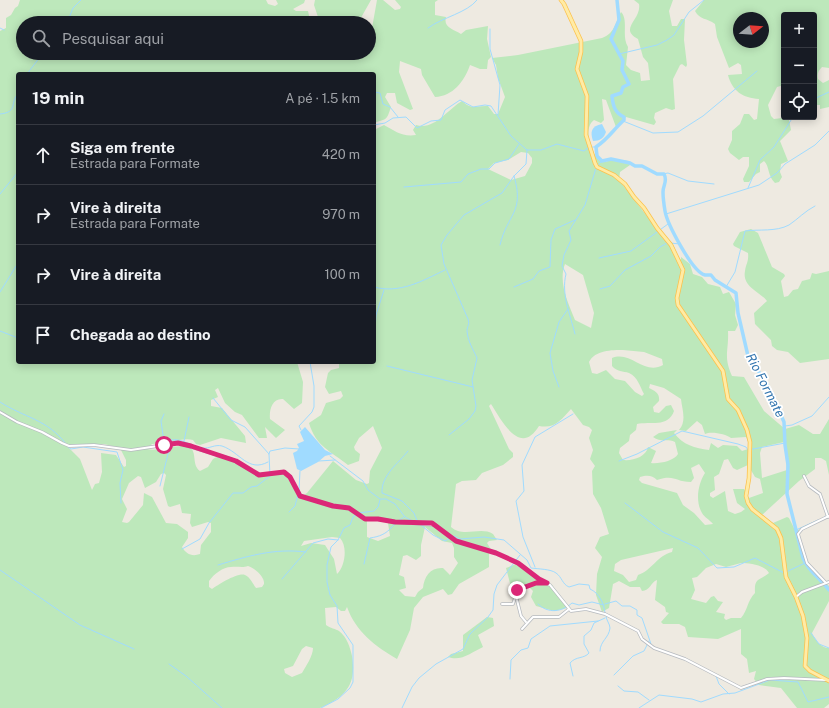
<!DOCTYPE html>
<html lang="pt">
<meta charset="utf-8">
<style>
body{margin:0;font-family:"Public Sans",sans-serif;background:#20242c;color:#f1f3f6}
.controls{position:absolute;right:12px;top:12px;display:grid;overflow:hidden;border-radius:4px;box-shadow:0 2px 10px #0003}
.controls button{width:36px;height:36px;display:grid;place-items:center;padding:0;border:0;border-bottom:1px solid #363941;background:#171b24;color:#f1f3f6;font:20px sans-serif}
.compass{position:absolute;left:733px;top:12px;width:36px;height:36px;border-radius:50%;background:#171b24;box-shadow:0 2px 10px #0003;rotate:73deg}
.stop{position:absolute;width:12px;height:12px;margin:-9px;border:3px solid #db2777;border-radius:50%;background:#fff}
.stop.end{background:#db2777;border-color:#fff;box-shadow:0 1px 4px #0008}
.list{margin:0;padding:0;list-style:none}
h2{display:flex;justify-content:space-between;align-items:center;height:52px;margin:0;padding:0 16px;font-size:17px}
h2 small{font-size:13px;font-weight:400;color:#9ea1a6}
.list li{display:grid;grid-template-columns:26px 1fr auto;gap:12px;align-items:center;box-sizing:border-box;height:60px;padding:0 16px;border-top:1px solid #363941}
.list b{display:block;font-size:15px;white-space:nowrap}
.list p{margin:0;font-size:13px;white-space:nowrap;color:#9ea1a6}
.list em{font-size:13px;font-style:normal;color:#9ea1a6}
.icon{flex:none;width:22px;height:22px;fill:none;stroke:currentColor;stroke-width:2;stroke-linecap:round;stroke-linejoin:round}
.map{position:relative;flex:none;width:829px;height:708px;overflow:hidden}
.search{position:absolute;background:#171b24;box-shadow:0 2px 10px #0003;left:16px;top:16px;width:360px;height:44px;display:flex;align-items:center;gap:10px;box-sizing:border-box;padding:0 14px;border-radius:22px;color:#9ea1a6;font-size:15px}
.panel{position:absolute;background:#171b24;box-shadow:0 2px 10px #0003;left:16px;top:72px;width:360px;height:292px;border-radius:4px}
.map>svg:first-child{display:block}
.green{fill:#bde8bb;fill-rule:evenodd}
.water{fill:#a0dbff}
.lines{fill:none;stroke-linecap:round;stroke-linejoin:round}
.stream{stroke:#a0dbff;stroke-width:1}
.river{stroke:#a0dbff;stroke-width:3.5}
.minor-casing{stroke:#b6babf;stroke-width:3.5}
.major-casing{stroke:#fdc14b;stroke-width:4.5}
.minor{stroke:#fff;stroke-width:2}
.major{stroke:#ffeba5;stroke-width:3}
.route{stroke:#db2777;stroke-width:5}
.labels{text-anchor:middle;stroke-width:3.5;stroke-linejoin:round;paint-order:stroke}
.water-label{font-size:13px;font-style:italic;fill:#3376b0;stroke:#fff}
</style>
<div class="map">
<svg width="829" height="708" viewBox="0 0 829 708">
<rect width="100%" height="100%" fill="#eeeae1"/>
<g class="green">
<path d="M20,0H266L268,4L275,6L278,4L276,0H305L304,3L293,9L296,11H308L310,20L318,17L314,5L315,0H371L358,23H23V53H369V29L372,28L377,0H383L395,10L400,9L401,7L395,0H438L435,2V15L446,17C443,28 454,29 461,34L466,30L488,26L487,39L491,57L488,60L487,69H480L470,65C464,82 453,96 435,97L422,75L421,69L400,61L399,72L413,109L410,110L397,103L395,93H387L385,97L391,107C386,122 387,118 374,123V74H18V362H297L303,382L302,403L294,409L283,399C272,398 269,410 270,419L285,430L276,438L265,427L267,438H259L242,415L235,412L225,403L218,388L215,390L218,397L211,400V406L222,408L245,436L246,443L221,438L200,445L196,444L193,440C184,437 165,444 152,444L147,449C158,452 176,444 189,446C198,453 191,464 200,471L208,467L213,459C227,450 245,466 256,474L276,473L284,470L295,489L302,496L307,493L333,461L356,480L367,484L369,483L370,471L382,448L373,426L359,438L354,447L355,450L360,454L359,461L348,465C331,451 316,447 309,423L321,415L326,403L340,399L343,396L341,391L329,394L325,387L328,373L331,370L339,368V362H374V130L384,125C395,131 402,137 416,135L413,130L416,125C434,131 448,109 462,101C473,111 476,105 488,106L494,114H498L505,97L498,78L496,65L492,58L518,55L602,38C615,33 615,23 621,12C629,20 621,36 628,47L626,65L631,70L640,73L641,81L650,80L648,63L643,57L638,39C618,29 642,19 639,4L634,0H673L669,11L672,26H677L681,19H685L684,40L687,65L686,67L682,64L680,65L673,79L675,109L672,110L666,108L655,113L654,118L656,122L654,125L626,117L616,127L606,100L602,99L604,120L601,123L594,120C583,128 590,151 599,160L605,162L614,159L629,161L630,165L620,172L619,180L681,260V257L690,264L693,274L702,277L708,284L720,287L723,294L729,292L736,304L735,315L738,325L735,331H728C729,351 723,356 732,376L744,377L764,411L785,429L799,425L813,434H820L829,419V475L826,461L821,458H815V469L799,481L762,515L773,523L787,517L789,518L794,528L799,530L797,535L808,564L829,586V601L812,633C815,640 821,648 829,648V704L824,708H797L781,688L759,685L754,679L756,671L749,673L747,659L741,654V629L718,639L688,637L685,627L679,624H663L661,622L669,613L666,612L665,607L655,600L657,580C651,582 650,591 642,591L640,587H630L619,581L613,584L609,608L602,612L596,595L597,574L602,557L595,548L600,537L609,534L601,508L593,494L592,471L595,466L590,459L593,450L589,438L592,430L589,427L583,425L571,409C561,420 555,429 539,426C520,457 502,421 491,404L489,406L509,449L513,453V457L503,465L482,473L476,480L462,481L456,484L451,527C463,538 481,526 493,534L497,540L489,541L487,543L492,551L489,553V567L459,584L452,594L448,595L443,589L423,597L414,608L410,630L397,659C375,646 356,632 347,607L345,611H341L336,607L325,608L326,625C330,628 336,629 339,631C347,637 350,647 352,656C357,685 345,697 320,708H0V31L6,28V18L11,15L15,8L18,6ZM521,152L528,153L532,158V163L525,176L511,180L488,169L494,163L508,160ZM565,264L583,275L594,313L591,328L575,320C568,303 558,282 565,264ZM623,350L644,352L662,359L663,365C644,376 631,350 612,358V366C617,372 623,371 629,373C638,377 640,387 644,394L642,396L635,392L625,381L615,379L606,370L597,374L592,373L589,362C595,350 612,350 623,350ZM650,384L664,388L681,399C682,409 687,421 679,430L686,431L697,421L702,425L705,434C711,431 726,434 731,438L746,437L748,441V449L742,451L737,446L723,445L718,448L711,443L709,450C695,448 683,445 674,433L677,430L659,433L653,437C661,443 667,438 675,442L678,454C674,461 659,464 651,463L656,451L648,447C646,457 633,461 623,460L619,453L620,448L629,441L630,435L636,430L637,424C650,421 668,428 674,411L671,405L666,406L659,413L654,412L653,407L659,401C660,393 655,391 649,388ZM784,442L787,470L762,478L760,453L762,447ZM78,444H104L120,448L126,460V466L124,467L116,455L101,453L102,472L99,483L95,484L92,490L80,459L68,447ZM728,459L733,468L737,470L748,465L755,477L760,479L763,493L749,498L744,489H733L737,503L745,509L741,512L735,514L728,511L725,491L713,498L710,496V493L715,490L714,477L719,474L724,460ZM699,464L705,473C698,484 695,501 702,513C704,517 710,520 713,524L705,525L694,513L683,505L677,493L642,483L639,480L640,477C647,475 652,475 657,480C675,474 675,482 691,482L694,478L691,468ZM164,473L166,475L163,489L168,506L170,507L180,504L182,513L191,514L190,523L192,527L208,522L211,523V532L201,545L200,554C192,557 186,554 182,547L188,538V532L177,524L166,523L152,497L144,493L143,505L129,522L127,523L122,522L127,509L122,499L129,483L138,476L141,477L145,488L156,482L161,474ZM381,520L388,523L390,536L378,541L367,537V521ZM425,527L442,541L452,543L454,548V557L458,563L450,575L443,568C431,567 424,576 423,588L418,592L415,597L405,596L399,590L406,588L404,577L399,575L403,556L407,555L416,560L421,556V545ZM332,537L340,538C348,547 345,566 337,574L334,559L325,545L311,543L301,546L304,541ZM673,548L672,552C658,555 651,571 638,575L636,580L629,582L623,575L614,571L615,564L621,560ZM741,563C749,563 765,565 769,573C759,581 754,577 755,593C747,601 748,610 741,618H731L726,620L724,618L725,614L716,612L723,602L718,601L714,596L711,597L706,603L691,599L695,590L692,578L697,577L706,568L716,564L726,567ZM248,566C255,568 265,577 264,584L262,587L256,588C253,584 250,577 245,575C238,572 218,585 212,589L209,587V581C214,574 223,567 231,567C238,566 242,568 248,566ZM306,646L313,648C313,656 306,666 302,673L292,677L285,673L284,669L293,666L302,649Z"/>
<path d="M704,0H829V68L822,67C818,71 817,74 818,79L823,83L829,80V107L820,109V105H814V15H784V85L777,87L768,105L771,116L774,119L791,117L789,120L791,130L780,141L788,161L781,164L780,172L782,177L779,182L775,183C767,175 770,167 764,161L760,164V172L756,174L749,182H744L743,179L749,166V157H743L739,160L730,153L728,149L732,140V131L740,124L744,114H749L754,120L757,119L759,99C743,98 732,91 728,75L742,74L741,65L738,63L729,68L717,37L715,24C707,18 700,20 695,11ZM739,18H763V42H739Z"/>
<path d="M751,229L758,233L772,267L784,274L785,276L781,281L784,297L788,296L793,290L798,289L802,281L810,279L812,273L816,274L829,271V359L800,363L788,352L777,350L772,346L771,340L755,324L754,313L767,301C759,291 742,287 745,271C746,264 749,261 748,253L734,246L733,244L740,232Z"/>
<polygon points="516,564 524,565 540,580 552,585 567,608 554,611 536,606 531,597 533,591 529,587 515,592 512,591 506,568"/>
<path d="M487,617L493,618L494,626L478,635L483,647C472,652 461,662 448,657L451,654L463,651V635Z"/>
</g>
<g class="water">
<path d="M602,124L606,132C604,138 600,141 593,141C590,132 591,126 602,124Z"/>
<polygon points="305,427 325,450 333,454 325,456 318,462 301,471 297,469 293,453 297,451 299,448 297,444 304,441 300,432"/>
</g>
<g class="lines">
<g class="stream">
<polyline points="67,23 73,8 81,0"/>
<polyline points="0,28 4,30"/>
<path d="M428,28C443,17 467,13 477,0"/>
<polyline points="490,29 490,49 500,85 498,115"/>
<polyline points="619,54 657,45 667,40 674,35 689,12 704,0"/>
<polyline points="94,73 94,74"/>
<polyline points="193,73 197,74"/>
<polyline points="27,74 43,53"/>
<polyline points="374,92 380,93 383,104 390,107 398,117"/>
<polyline points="814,99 829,92"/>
<path d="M0,114C19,112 9,103 18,94"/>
<polyline points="623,121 653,133 678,132 703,116 757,71"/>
<polyline points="374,125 385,123 393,118 406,117 417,128 431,121 441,120 445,110 460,100 473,107 485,105 491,106 511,136 527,150 541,150 557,144 584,151 588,148"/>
<polyline points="592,147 596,147"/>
<polyline points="598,165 602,161"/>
<polyline points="663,174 668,173 688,181 714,184"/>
<polyline points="404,187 461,182 468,174 481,169 489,169 495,163 509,159 519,144"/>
<polyline points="748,188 760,160 774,147 793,117"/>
<polyline points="0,194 18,172"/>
<polyline points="666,214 759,185 777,173 785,164 815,145 829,131"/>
<polyline points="670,243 680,244"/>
<path d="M500,245C507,214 525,213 514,176"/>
<polyline points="599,258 631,251 668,224"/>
<path d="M374,287C400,294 422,281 445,270"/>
<polyline points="514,287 533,279 539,271 550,267 551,240 555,229 575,220"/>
<path d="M726,287L735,272L745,231C759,229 776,232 789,225C798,219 805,211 815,206"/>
<polyline points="600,289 610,286 625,270 651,256 660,247 667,243"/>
<polyline points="0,292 18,263"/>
<polyline points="375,330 376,315 384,290"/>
<polyline points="0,331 18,338"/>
<path d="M575,334C570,314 561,294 566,274L562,266L564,255L571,240L569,231L585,205L596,168"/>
<polyline points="387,366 473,387"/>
<polyline points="559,387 553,371 550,353 559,322 568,309"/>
<path d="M0,402C25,418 47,419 66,444"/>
<path d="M164,414L161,421L164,442C183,435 188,447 203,448C209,449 215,444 222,446C240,452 248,473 268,462"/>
<polyline points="785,426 792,425 812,416 829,397"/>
<polyline points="301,430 299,426 312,412 314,407 314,386 310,362"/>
<path d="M449,435L469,419L475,411L476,406L472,380L477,358C473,349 468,342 467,331C467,326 470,325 468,319L444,264L441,245L447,235L464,215L502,193L514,176L526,164L527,150"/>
<polyline points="184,441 189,417"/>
<polyline points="68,447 71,449 83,447 117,452 123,470 120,483 121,503"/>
<path d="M408,451C399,463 381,475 382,493L402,501L414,513L418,523"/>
<polyline points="269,454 270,451 285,448 299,449"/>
<polyline points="330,456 363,481 368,490 380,499 386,499 395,504 405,517 416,523"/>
<polyline points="319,461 335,460"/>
<polyline points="619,461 637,454 682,431 738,444 746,447 748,450 785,443"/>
<polyline points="160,486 168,454 175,440"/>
<polyline points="299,491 300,471"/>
<polyline points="625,503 663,532 698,548 717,568 734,567 755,558 784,573 805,563"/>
<polyline points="289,512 295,506 298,494"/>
<polyline points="823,518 829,514"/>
<path d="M421,525L433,535L445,541L454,536L460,539L484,537L504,540L527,560L531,568C538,569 551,569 556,573C562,577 562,584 569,587L579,584L589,585L590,589C599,593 604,603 605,613"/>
<polyline points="796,530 818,520"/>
<polyline points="182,549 200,539 209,523 233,493 243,493 251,487 257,486 270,476 269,454 245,427 231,420 213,398"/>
<path d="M364,564L370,538C391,535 389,526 404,517"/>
<path d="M218,565C248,556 274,548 306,552"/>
<polyline points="535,567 523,537 516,501 524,491 522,465 535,437 573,414"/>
<polyline points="0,570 80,625 134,649"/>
<polyline points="282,579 313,543 328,539 338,540"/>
<path d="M538,604C548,614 562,612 572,603L579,605L592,602L604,605"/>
<polyline points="605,604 616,601 622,606 630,606 637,610 637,615 642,618 651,644"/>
<polyline points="811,633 819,644 829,648"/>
<path d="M600,651C600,641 609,638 610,628C610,624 606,620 606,616"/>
<polyline points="169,664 186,676 222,708"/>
<polyline points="614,675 633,656 644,651 649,641"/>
<path d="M573,676L570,663C576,656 584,659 589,653L584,644V636L591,630L594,623L605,618"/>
<polyline points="716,676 719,684 729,694"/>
<polyline points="510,679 511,660 521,650 528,648 531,639 550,626 598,621"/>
<polyline points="618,686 624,691 638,692 649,700"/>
<polyline points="321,708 338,699 350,688 353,682 353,645 338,623 337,606 330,595 327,582 327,565 331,547 338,540 344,528 350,525 353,517 359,513 374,511 378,507 380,500"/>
<polyline points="402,708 412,687 419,678 436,664 463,649 470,634 488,617 493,610 494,594 497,585 520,555"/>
<polyline points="639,708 659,695 692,699 701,702 723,694 735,693 770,680 798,682 808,702 829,697"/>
</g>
<path class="river" d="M617,0L619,20L611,39L623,61L622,70L629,84L623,87L621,93L612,96C613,106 615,113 624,117V120C613,130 609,138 596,147L597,156L602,161L611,159L630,163L635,166H642L657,174H664C668,181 663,185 663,192C663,198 664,205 665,211C667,223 692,272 705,275C707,275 709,275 711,275L715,280L736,293L738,313L748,356L767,384L784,422L785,445L788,465L787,494L803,558C808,571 821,579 829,590"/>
<defs>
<g id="minor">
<polyline points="0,412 17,422 42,432 62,443 69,446 94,445 131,450 178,443 231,459 259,475 285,472 290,477 300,496 333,506 349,508 365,519 378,519 395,522 435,525 456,541 496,553 522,565 539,579 550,585 571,611 586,609 605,614 638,631 642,639 654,648 685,659 741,688 767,679 784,678 826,680"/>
<polyline points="804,476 809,486 820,494 828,517"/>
<polyline points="826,583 807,563 798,534 802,529 829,516"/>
<polyline points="516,596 521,616 526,622"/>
<polyline points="796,597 802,592 829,582"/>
<polyline points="502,604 513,604 518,589 536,583 544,583"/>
<polyline points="522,629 533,617 559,617 569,609"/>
</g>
<polyline id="major" points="561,0 564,4 581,41 581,52 577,69 587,96 586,135 595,163 597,167 614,175 625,184 634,197 644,208 657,228 671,245 683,270 677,298 678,305 723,371 728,399 738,410 747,430 750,442 749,478 746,496 748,503 752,509 777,529 781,538 786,577 796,597 803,616 807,638 805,666 810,671 829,681"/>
</defs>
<use href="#minor" class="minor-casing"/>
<use href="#major" class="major-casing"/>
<use href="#minor" class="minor"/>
<use href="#major" class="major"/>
</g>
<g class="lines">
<polyline class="route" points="164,445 178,443 191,446 236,461 259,475 284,472 290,477 300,496 333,506 349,508 365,519 378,519 395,522 432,523 456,541 496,553 518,563 539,579 547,583 536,583 517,590"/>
</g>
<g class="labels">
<g class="water-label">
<text transform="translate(766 385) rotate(63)" y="5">Rio Formate</text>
</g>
</g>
</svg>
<div class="controls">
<button>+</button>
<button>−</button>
<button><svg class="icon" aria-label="locate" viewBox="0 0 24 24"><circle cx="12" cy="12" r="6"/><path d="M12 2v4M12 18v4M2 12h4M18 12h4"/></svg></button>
</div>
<svg class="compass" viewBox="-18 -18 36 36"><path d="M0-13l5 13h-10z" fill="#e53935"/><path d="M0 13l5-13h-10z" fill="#9ea1a6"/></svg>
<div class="stop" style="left:164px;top:445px"></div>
<div class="stop end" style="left:517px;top:590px"></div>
<div class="search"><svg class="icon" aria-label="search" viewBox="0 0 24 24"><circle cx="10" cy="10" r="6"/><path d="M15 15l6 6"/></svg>Pesquisar aqui</div>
<section class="panel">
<h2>19 min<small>A pé · 1.5 km</small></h2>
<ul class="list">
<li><svg class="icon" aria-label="ahead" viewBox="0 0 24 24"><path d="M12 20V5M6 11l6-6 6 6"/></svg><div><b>Siga em frente</b><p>Estrada para Formate</p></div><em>420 m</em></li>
<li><svg class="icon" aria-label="right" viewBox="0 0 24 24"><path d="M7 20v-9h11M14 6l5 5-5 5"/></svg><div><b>Vire à direita</b><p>Estrada para Formate</p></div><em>970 m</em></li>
<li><svg class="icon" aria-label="right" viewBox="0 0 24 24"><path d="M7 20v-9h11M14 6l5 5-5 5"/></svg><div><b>Vire à direita</b></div><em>100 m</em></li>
<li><svg class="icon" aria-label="arrive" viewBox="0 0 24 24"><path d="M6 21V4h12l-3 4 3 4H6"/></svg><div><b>Chegada ao destino</b></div></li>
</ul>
</section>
</div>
